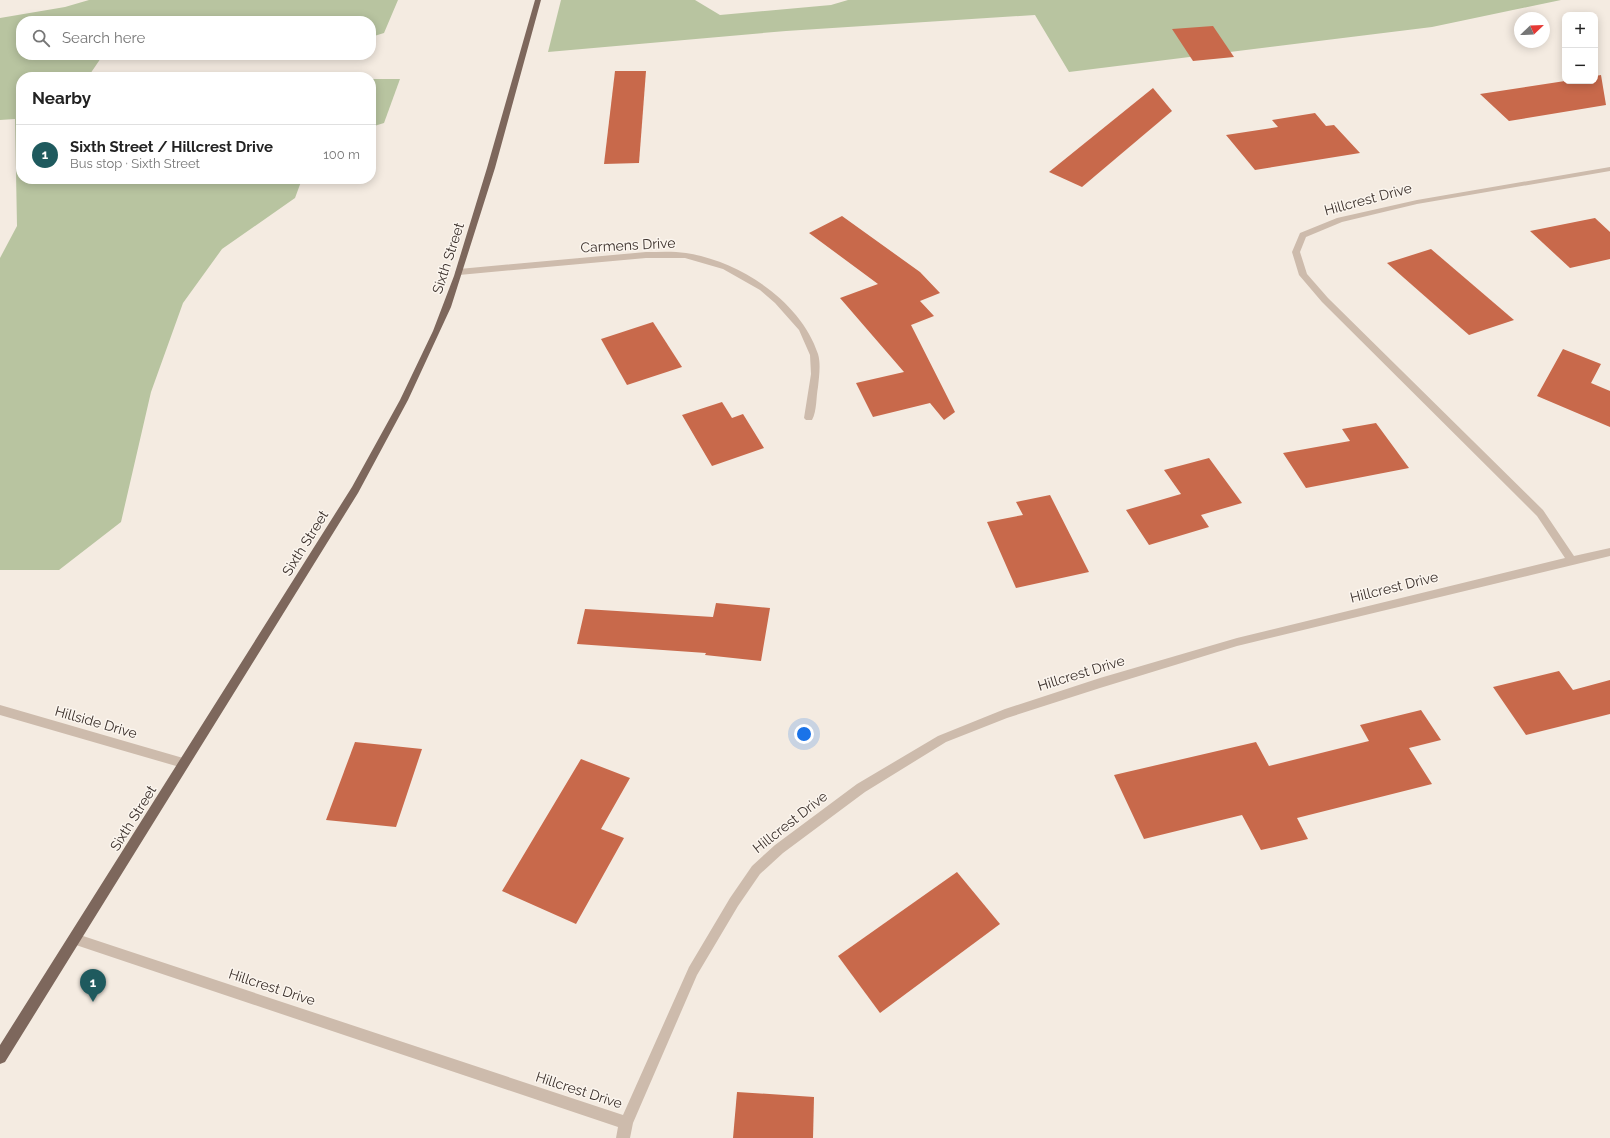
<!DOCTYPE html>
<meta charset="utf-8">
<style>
body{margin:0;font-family:Raleway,sans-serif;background:#f2f2f2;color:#222}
.controls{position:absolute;right:12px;top:12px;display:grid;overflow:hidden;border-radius:8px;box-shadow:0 2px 10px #0003}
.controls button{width:36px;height:36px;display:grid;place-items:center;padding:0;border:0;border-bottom:1px solid #e0e0e0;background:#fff;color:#222;font:20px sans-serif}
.compass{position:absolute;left:1514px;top:12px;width:36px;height:36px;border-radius:50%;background:#fff;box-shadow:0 2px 10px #0003;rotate:67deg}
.you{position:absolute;left:804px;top:734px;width:14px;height:14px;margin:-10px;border:3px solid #fff;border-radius:50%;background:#1a73e8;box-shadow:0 0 0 6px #1a73e833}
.badge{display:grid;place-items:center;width:26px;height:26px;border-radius:50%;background:#1f5a5e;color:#fff;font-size:13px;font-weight:700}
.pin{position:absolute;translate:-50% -33px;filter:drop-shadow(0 1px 2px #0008)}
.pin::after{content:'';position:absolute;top:21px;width:14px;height:12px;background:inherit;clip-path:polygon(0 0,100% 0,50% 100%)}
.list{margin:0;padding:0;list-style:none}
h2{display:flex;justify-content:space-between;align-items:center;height:52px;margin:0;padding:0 16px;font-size:17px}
h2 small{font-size:13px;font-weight:400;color:#767676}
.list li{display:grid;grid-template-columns:26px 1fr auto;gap:12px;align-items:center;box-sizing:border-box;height:60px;padding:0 16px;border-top:1px solid #e0e0e0}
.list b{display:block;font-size:15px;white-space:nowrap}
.list p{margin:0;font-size:13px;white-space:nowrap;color:#767676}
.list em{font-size:13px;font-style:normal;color:#767676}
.icon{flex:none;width:22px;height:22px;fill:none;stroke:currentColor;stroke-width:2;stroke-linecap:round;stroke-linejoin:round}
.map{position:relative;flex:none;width:1610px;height:1138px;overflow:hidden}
.search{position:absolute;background:#fff;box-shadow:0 2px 10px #0003;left:16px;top:16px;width:360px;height:44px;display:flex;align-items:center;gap:10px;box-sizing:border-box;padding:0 14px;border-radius:16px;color:#767676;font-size:15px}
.panel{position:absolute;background:#fff;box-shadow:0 2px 10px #0003;left:16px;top:72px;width:360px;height:112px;border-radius:16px}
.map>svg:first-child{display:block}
.green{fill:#b8c4a0}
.building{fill:#c8694b}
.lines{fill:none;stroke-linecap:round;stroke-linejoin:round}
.minor{fill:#cdbbac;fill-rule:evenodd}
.major{fill:#7d675c;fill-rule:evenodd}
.labels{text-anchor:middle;stroke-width:3;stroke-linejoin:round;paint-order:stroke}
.street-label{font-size:14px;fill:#3b302b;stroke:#fbf5ee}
</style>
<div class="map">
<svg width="1610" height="1138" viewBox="0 0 1610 1138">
<rect width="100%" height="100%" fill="#f4ebe1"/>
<g class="green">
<polygon points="89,0 398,0 384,33 371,37 371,21 21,21 21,55 103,55 88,77 21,77 21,179 302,179 295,198 222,249 183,303 151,392 121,522 59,570 0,570 0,258 17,226 15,119 0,120 0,18 65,7"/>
<polygon points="561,0 695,0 720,15 831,5 848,0 1561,0 1432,27 1069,72 1035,15 786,31 548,52"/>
<polygon points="371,79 400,79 384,123 371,127"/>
</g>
<g class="building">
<polygon points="1213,26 1234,57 1193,61 1172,29"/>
<polygon points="615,71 646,71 639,163 604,164"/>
<polygon points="1601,75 1606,105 1509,121 1480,94 1565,81 1595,81 1595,76"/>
<polygon points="1153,88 1172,111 1082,187 1049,172"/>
<polygon points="1315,113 1326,126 1334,125 1360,153 1255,170 1226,135 1278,127 1272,120"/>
<polygon points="842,216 920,272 940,293 920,301 934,316 911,325 955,412 944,420 930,403 873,417 856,383 904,372 840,298 878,284 809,233"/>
<polygon points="1595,218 1610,232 1610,259 1570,268 1530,231"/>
<polygon points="1431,249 1514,320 1469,335 1387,263"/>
<polygon points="653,322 682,367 627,385 601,339"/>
<polygon points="1563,349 1601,364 1591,383 1610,391 1610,427 1537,396"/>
<polygon points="722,402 732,418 743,414 764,448 712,466 682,415"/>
<polygon points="1376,423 1409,468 1306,488 1283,453 1350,441 1342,429"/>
<polygon points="1209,458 1242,503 1201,515 1209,527 1149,545 1126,510 1181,494 1164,470"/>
<polygon points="1050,495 1089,572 1016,588 987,522 1023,515 1016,502"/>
<polygon points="716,603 770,608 761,661 705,655 706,653 577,644 585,609 713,617"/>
<polygon points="1559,671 1573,690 1610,680 1610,714 1526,735 1493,687"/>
<polygon points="1421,710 1441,740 1409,748 1432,784 1297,818 1308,839 1261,850 1242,815 1144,839 1114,775 1256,742 1269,766 1369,741 1360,725"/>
<polygon points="355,742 422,749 396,827 326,820"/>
<polygon points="581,759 630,778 601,829 624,838 576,924 502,891"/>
<polygon points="957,872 1000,924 880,1013 838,956"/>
<polygon points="737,1092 814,1097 813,1138 733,1138"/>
</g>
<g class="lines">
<g class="minor">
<polygon points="1610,167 1610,171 1417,204 1342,222 1306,237 1300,252 1307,274 1328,298 1543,510 1574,556 1610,548 1610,556 1237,646 1100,688 1007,718 946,742 865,792 783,853 760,874 738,906 697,975 633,1123 630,1138 616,1138 618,1127 70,943 68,939 70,935 74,933 623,1115 689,967 730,898 752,866 775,845 857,784 938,736 1005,709 1100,678 1237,638 1565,558 1537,516 1322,302 1299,275 1292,252 1300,233 1337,218 1417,200"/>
<path d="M646,252C659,252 673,251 686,253C739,261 801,301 818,354C821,364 819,377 818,387C816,397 817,411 812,420H806L804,418L811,374L810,355L799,330L775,303L760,290L723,269L685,258H646L459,275L455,272L459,269Z"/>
<polygon points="0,705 183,758 187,759 189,763 187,767 183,768 0,715"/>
</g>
<polygon class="major" points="535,0 541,0 495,168 451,307 408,400 358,493 5,1062 0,1064 0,1045 352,487 400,400 433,331 454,276 487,168"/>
</g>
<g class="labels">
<g class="street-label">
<text transform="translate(1368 199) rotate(-15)" y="5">Hillcrest Drive</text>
<text transform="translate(628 245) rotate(-3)" y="5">Carmens Drive</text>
<text transform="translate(448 258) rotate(-72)" y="5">Sixth Street</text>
<text transform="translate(305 543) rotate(-58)" y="5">Sixth Street</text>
<text transform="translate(1394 587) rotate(-14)" y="5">Hillcrest Drive</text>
<text transform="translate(1081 673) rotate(-17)" y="5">Hillcrest Drive</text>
<text transform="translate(96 722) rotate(16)" y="5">Hillside Drive</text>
<text transform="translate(133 818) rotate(-58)" y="5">Sixth Street</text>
<text transform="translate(790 822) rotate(-38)" y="5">Hillcrest Drive</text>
<text transform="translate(272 987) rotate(18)" y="5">Hillcrest Drive</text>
<text transform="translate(579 1090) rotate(18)" y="5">Hillcrest Drive</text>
</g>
</g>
</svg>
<div class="controls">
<button>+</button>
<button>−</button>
</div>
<svg class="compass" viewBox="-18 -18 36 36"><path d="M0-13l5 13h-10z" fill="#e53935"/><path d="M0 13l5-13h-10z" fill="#767676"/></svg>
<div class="you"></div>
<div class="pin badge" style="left:93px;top:1002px">1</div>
<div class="search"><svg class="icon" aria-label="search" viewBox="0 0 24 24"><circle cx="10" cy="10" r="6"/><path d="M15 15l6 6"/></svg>Search here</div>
<section class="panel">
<h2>Nearby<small></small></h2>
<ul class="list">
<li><span class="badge">1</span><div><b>Sixth Street / Hillcrest Drive</b><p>Bus stop · Sixth Street</p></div><em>100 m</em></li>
</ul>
</section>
</div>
